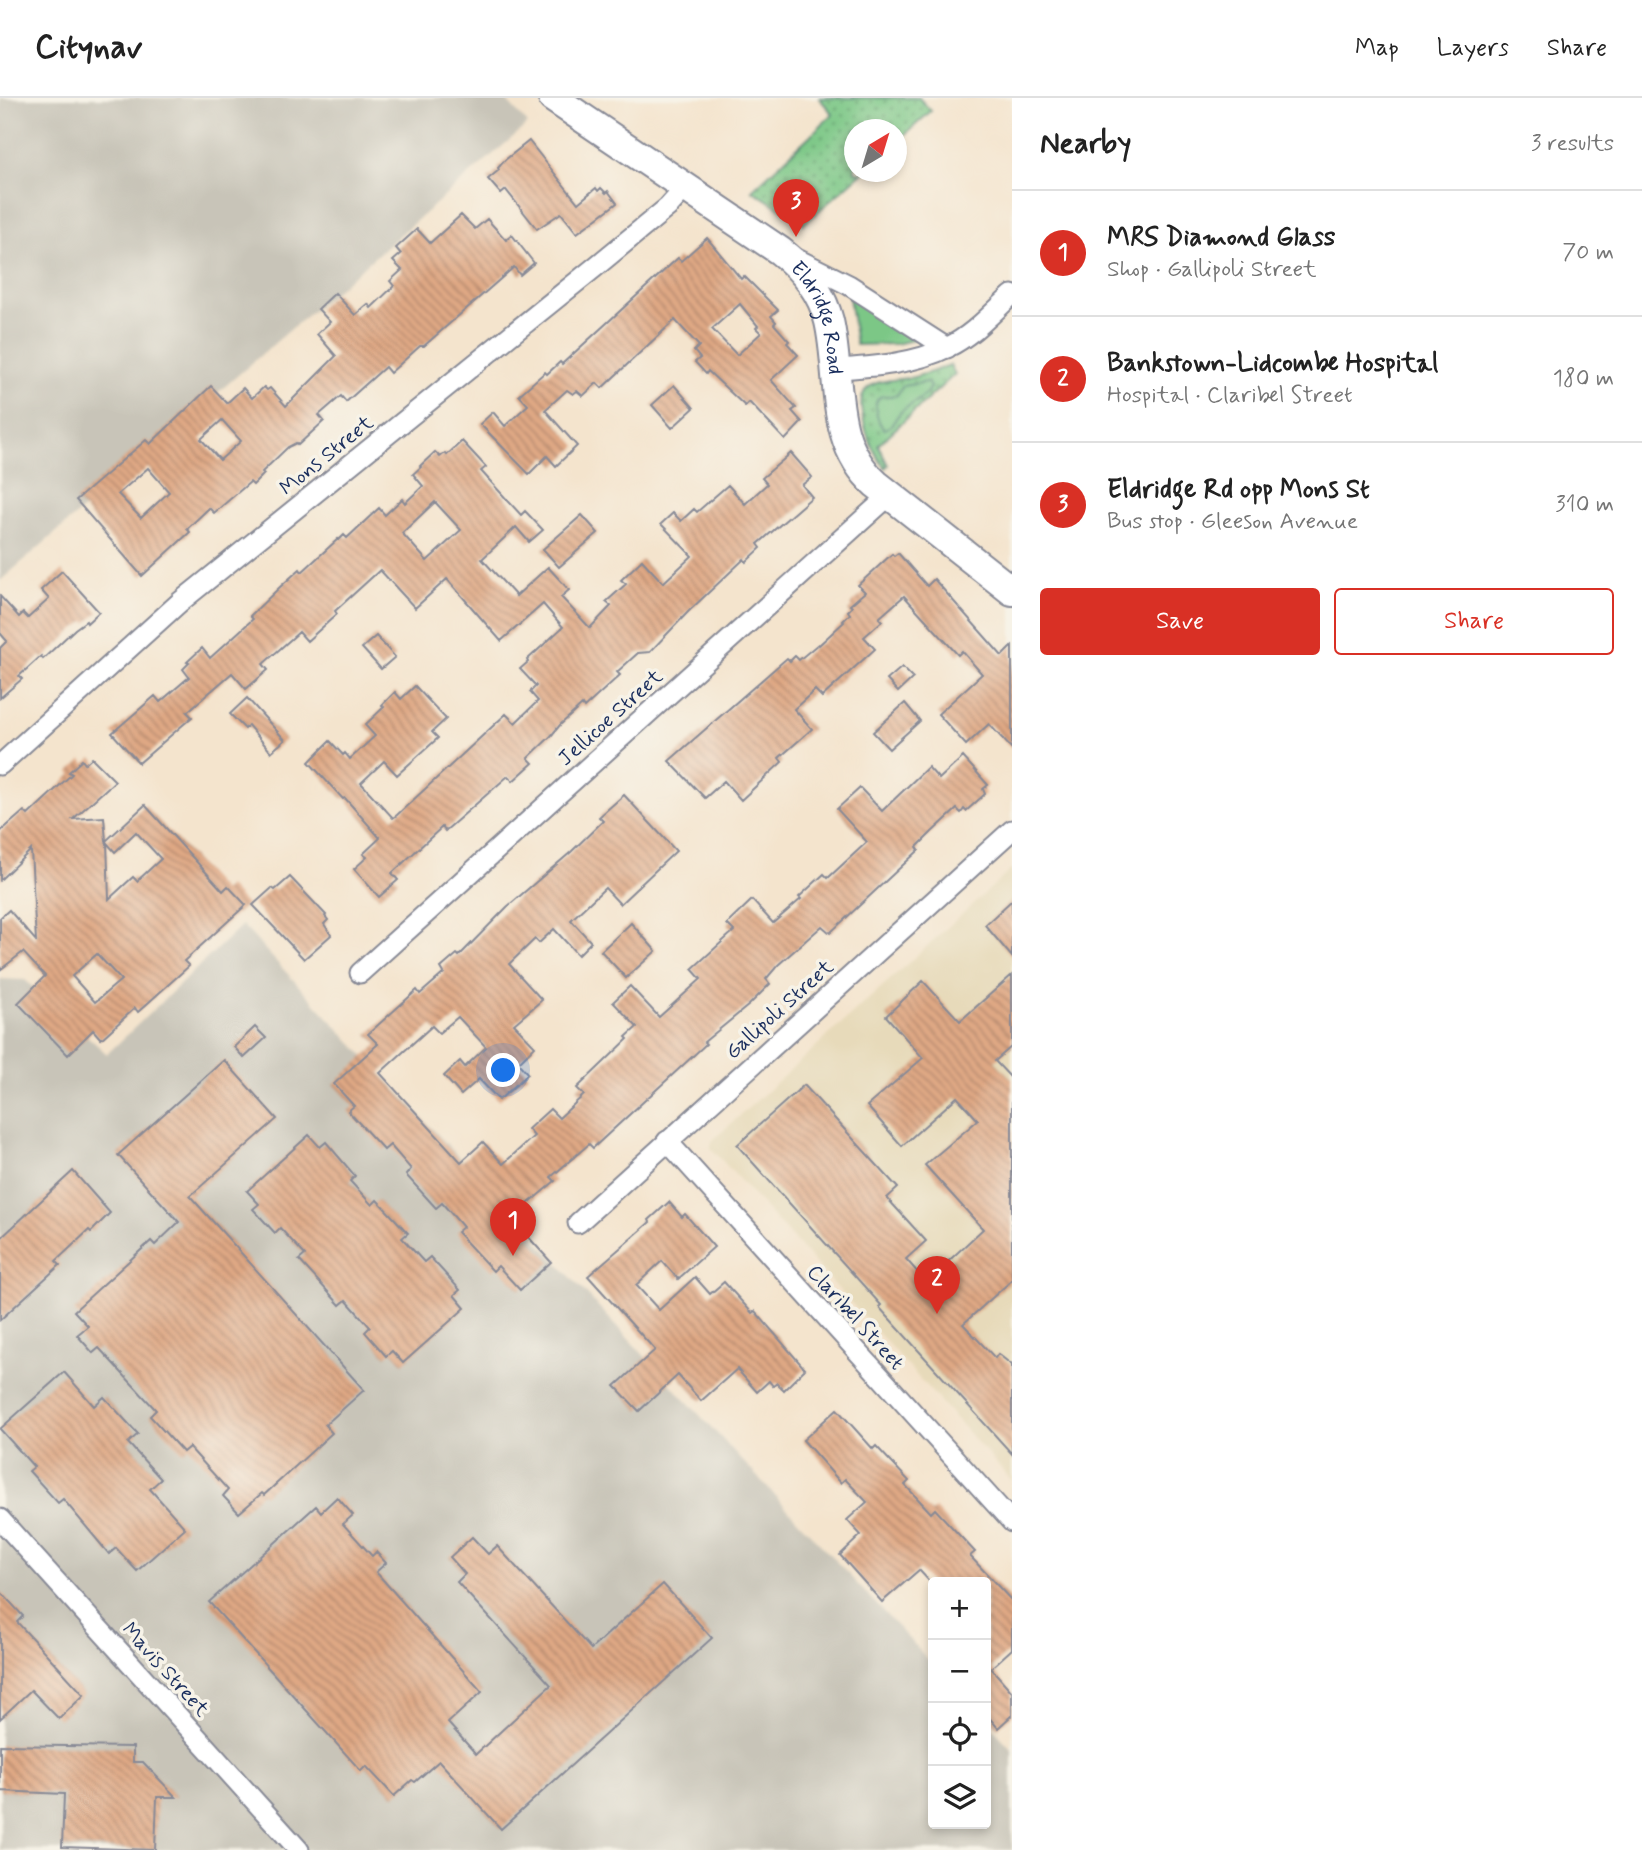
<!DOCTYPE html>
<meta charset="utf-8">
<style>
body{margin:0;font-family:Mynerve,sans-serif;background:#f2f2f2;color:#222}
.controls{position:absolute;right:21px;bottom:21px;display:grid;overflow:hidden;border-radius:7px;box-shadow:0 4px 10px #0003}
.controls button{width:63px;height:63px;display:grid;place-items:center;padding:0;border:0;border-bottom:2px solid #e0e0e0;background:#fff;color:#222;font:35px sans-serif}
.compass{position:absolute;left:844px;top:21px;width:63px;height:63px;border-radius:50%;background:#fff;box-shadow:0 4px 10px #0003;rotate:38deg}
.you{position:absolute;left:504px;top:973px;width:24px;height:24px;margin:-18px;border:5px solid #fff;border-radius:50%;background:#1a73e8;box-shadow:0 0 0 10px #1a73e833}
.badge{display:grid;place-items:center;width:46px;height:46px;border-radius:50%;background:#d93025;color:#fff;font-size:23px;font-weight:700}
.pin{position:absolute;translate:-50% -58px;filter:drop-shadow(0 2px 4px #0008)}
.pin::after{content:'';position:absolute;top:37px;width:24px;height:21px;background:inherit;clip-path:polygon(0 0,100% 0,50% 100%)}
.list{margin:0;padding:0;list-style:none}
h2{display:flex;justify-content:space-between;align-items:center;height:91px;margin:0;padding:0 28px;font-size:30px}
h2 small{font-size:23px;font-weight:400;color:#767676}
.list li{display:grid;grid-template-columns:46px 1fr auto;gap:21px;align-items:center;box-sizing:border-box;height:126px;padding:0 28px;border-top:2px solid #e0e0e0}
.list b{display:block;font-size:26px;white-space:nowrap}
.list p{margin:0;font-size:23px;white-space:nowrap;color:#767676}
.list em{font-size:23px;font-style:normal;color:#767676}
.actions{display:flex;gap:14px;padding:21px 28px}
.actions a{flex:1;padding:16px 0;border:2px solid #d93025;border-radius:7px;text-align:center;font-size:24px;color:#d93025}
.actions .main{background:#d93025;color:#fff}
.icon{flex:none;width:38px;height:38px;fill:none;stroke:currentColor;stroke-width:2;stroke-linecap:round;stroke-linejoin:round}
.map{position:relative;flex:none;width:1012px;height:1752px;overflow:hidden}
header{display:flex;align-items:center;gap:42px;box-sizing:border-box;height:98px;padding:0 35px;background:#fff;border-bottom:2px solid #e0e0e0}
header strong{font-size:33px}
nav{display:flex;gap:38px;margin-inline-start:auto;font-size:24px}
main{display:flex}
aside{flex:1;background:#fff}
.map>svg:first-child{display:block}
.built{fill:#e7daba}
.industrial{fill:#c8c4b8}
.grass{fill:url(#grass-dots);stroke:#4c7b72;stroke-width:2}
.garden{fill:#7cc786;stroke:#4c7b72;stroke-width:2}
.building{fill:url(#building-back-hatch);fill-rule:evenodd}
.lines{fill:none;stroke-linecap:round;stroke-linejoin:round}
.street-casing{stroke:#888a96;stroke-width:23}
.secondary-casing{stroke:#888a96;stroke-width:32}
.street{stroke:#fff;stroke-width:19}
.secondary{stroke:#fff;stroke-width:28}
.labels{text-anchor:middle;stroke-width:7;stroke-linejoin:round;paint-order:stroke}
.street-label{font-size:21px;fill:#1b2f5e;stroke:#f7f3e8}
</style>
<header>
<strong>Citynav</strong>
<nav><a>Map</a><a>Layers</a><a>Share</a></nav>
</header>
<main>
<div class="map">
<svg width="1012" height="1752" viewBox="0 0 1012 1752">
<defs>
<pattern id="grass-dots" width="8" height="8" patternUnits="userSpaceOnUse" patternTransform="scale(1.75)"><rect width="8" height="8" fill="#7cc786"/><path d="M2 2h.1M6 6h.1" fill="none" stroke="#65a271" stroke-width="1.8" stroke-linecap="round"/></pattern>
<pattern id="building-back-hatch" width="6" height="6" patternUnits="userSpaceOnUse" patternTransform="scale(1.75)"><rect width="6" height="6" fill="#dfa884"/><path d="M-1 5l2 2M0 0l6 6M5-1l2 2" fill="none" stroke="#b4896f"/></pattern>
</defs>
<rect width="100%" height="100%" fill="#f7f3e8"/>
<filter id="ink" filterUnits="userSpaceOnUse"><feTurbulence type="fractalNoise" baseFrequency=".0143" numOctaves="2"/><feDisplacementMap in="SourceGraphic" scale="14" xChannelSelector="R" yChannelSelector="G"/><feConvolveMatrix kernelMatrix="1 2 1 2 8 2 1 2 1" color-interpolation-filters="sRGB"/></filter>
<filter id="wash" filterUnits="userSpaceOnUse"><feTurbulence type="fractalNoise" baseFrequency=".00686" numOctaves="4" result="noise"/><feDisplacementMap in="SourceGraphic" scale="28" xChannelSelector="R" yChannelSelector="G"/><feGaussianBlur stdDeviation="1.57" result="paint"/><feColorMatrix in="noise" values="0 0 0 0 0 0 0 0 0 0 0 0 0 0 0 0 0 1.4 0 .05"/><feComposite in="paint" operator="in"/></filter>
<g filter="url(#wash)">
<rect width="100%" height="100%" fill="#f4e4cd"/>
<polygon class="built" points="1012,771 1012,1383 711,1050 712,1043"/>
<g class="industrial">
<polygon points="0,0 504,0 528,26 0,483"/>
<polygon points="242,827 933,1567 933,1726 986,1726 986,1623 1012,1651 1012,1752 0,1752 0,881 25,882 107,956"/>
</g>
<g class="grass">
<polygon points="819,0 919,0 931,13 897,44 897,32 855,32 855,74 863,74 804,126 752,92 833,16"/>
<path d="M950,267L955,276L878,347L888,367L885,370C873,355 867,339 863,321C853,279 885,284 914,279C926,276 938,272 950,267Z"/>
</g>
<g class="garden">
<polygon points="849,199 913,239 913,242 896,246 856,247"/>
<path d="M927,284L930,289C922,305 909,305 900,315C893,323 894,328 884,331C878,325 871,305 880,299C884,297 893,299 897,297L903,288Z"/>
</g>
<g id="blocks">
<g class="building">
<polygon points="529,43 578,105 596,90 598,93 601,90 606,95 608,93 617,105 577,135 561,115 537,131 506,92 501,96 488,81 499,72 498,70 505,62"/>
<path d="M461,117L475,131L487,121L506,142L512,137L534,165L520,177L514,169L424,248H420L390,275L385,269L346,304L341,298L319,317L324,323L298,347L296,345L288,349L262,374L264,376L253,387L250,384L214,415L209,410L187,431L190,434L142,478L76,402L146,342L150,346L211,288L227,305L243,290L252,300L264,289L267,292L270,290L286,308L336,258L317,236L330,224L318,211L335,195L355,217L368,206L371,210L394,188L390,183L402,172L393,163L401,156L396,150L417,131L430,145ZM222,322L241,343L220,362L201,341ZM148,370L169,394L141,420L118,396Z"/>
<path d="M707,140L741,181L744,178L778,212L771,218L776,224L774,226L789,243L787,245L798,257L771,282L796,310L792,313L802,324L785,342L749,304L745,308L708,273L706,276L695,264L700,260L694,253L699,248L675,222L602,290L597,285L583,298L577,293L573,296L567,292L545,312L577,348L556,368L547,358L529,376L480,326L493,314L505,328L528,307L519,297L545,274L547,276L560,264L562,266L678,160L681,163ZM740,206L758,228L756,230L761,235L737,257L712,231Z"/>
<polygon points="674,287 694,310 672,330 652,307"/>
<path d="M462,343L486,369L481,373L521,417L525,413L543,432L529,444L516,429L482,461L516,498L548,469L569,492L561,499L590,530L611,508L606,504L626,486L621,482L642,462L663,485L692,458L661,426L673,415L681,423L694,411L697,414L728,387L745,406L767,386L762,380L791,355L812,379L802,387L812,399L758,446L761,450L746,464L744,461L689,513L650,554L638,555L617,574L620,577L584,610L582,607L560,627L551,638L528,660L533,665L513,683L508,678L445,733L442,729L392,775L398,782L379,799L354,771L367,759L363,756L380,740L345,700L343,701L309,664L330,643L343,657L345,655L350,661L375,638L365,627L384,609L382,607L395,594L401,601L415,588L446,621L432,634L438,640L397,677L384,663L361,685L393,720L397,717L506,616L515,625L538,603L530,594L536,588L520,571L528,564L527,562L563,529L543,506L501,543L447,481L415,510L380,472L335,513L337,516L307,543L299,534L263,566L268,572L246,591L232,575L187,614L192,619L139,665L112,635L155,598L160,604L189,579L183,571L189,565L187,564L202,550L210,560L253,521L250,518L280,489L300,471L302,474L338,441L339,442L344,437L347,440L379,410L385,417L402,401L405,405L423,388L413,376L421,369L420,368L435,354L440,359L445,355L447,357ZM435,404L461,432L427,463L402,435Z"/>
<polygon points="582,417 598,435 559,469 543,451"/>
<polygon points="898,455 927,488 934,481 1002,558 1012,548 1012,651 989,626 966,647 938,616 982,576 962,553 958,557 904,498 879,520 882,523 864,539 875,551 822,599 815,592 794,611 812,631 779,660 782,664 741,702 724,683 705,700 669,663 787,560 790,563 795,558 799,562 818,546 819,547 844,524 843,523 850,516 848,513 852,509 850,507 865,494 858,487 892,456 894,458"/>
<polygon points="62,473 99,514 87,525 86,523 75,531 43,561 41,558 19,578 22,581 0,600 0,550 7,543 0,535 0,498 19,519 23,515 28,520 49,501 41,492"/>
<polygon points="376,538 395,559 381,571 362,550"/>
<polygon points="902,569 913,580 898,594 887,582"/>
<polygon points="247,600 285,642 271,654 248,627 245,631 230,616"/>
<polygon points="905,605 920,623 889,651 873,634"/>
<polygon points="963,659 988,687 983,691 985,696 966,713 964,711 961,715 957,711 932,734 917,749 919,752 830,835 822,828 778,867 766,881 770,886 749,907 704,944 706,946 593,1050 589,1046 551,1079 555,1083 511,1120 551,1164 520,1192 498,1168 493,1173 457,1134 463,1129 442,1105 436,1110 406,1077 411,1071 390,1047 384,1052 348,1013 354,1008 334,986 378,946 368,936 417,892 420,896 444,875 441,870 457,856 459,858 507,809 571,754 603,723 599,719 624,697 676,753 620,806 605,790 571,822 591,844 578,857 554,831 539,845 535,841 509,866 542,902 514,926 535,948 518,965 528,976 499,1002 479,981 461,997 444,978 460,963 465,969 486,949 458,919 439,935 432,928 380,975 461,1064 483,1044 503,1066 534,1038 528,1031 550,1011 559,1020 584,997 577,990 628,941 626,939 637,929 613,904 630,888 659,919 701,881 692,871 734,833 727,826 752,802 773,825 801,801 799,799 824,776 828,780 867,744 837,711 860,690 882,713 928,669 939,681"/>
<path d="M92,660L115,683L73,721L104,719L106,743L145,707L223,793L228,788L246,807L184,863L189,868L138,914L135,910L101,941L93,932L68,957L18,905L45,878L23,854L0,872V820L9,812L36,843L31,752L0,782V734L24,713L28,717L72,676L69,674L82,662L85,666ZM136,734L161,761L137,783L133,779L109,801L107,745L115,754ZM97,856L121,882L95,904L72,878Z"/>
<polygon points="290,779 326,817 325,818 328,822 324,826 331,837 304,861 253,807 272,790 275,792"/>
<polygon points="1012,802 1012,859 985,827"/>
<polygon points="631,825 656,853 626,880 601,853"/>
<polygon points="1012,877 1012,948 995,963 1012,981 1012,1182 963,1226 995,1260 998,1256 1012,1267 1012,1356 879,1209 881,1207 737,1047 804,987 898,1090 887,1100 926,1143 906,1161 926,1184 983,1131 925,1067 978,1022 957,999 902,1048 867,1008 923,960 886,918 923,883 960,923"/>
<polygon points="255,929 266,940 244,960 234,949"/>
<polygon points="224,962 277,1021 190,1098 364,1292 325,1327 332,1335 264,1397 262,1395 239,1415 223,1398 228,1392 189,1349 183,1354 150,1318 156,1312 99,1250 93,1255 77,1237 88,1228 74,1213 151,1143 155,1147 179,1124 118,1057"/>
<polygon points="309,1037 320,1049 326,1044 355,1078 350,1083 372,1107 377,1102 408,1135 402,1140 424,1164 430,1159 460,1192 454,1197 465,1210 403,1265 392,1253 386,1258 365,1234 370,1229 346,1202 340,1207 299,1162 305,1157 280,1130 275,1135 253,1111 259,1106 247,1093"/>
<polygon points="73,1073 110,1115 91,1134 89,1132 56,1163 60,1167 0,1222 0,1141"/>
<polygon points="669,1104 682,1119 685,1116 714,1149 678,1181 662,1163 636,1187 659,1212 695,1179 710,1196 724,1184 752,1215 755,1213 805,1271 784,1292 777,1285 773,1288 769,1283 757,1294 737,1271 701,1303 678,1277 639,1313 615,1288 655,1252 588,1178 650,1124 649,1122"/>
<polygon points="64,1274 94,1308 104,1299 138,1336 128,1345 161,1381 150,1391 185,1430 137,1473 116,1450 109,1456 63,1401 58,1405 29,1373 34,1369 0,1331"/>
<polygon points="837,1311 873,1351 876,1348 909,1383 905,1387 931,1415 935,1411 975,1454 970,1458 1012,1503 1012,1551 991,1570 1012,1594 1012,1617 998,1630 986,1616 986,1484 930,1484 919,1472 882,1504 840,1457 861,1437 847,1422 867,1404 845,1381 841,1385 803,1342"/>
<polygon points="337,1399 353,1417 343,1426 372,1458 376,1454 386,1465 376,1474 482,1594 448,1625 476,1656 551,1587 457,1484 465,1476 450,1459 472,1439 488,1456 497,1448 591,1551 663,1486 712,1540 501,1731 439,1663 415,1684 412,1682 394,1698 366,1668 361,1673 209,1504 316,1408 321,1414"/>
<polygon points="0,1493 23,1518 17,1524 84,1597 59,1621 31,1592 0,1621"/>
<polygon points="0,1647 133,1649 133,1664 143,1664 176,1699 157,1699 155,1752 62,1749 64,1696 0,1693"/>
</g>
</g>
</g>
<g filter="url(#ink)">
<use href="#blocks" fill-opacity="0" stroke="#888a96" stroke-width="2"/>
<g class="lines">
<defs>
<g id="street">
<polyline points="795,160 849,187 947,250"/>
<path d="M835,271C872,269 915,266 948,249C973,237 992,215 1012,197"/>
<polyline points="0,667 180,504 594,170 668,109 685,90"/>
<polyline points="360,875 890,397"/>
<polyline points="667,1043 1012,1424"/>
<polyline points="578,1125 1012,732"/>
<polyline points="0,1421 299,1752"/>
</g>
<g id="secondary">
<path id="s1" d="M553,0L780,153C803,171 822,195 829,223C842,280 828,343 876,386L1012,493"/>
</g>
</defs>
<use href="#street" class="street-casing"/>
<use href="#secondary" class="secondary-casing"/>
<use href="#street" class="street"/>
<use href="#secondary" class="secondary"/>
</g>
</g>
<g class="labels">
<g class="street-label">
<text dy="7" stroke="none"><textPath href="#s1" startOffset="354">Eldridge Road</textPath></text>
<text transform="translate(326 357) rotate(-39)" y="7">Mons Street</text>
<text transform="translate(610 619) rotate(-42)" y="7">Jellicoe Street</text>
<text transform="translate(779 911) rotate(-42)" y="7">Gallipoli Street</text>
<text transform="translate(856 1219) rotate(48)" y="7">Claribel Street</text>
<text transform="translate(166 1571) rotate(48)" y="7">Mavis Street</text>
</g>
</g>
</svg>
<div class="controls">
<button>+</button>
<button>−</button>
<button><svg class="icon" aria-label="locate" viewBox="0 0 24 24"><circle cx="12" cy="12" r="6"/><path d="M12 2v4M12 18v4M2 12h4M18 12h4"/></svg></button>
<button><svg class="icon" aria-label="layers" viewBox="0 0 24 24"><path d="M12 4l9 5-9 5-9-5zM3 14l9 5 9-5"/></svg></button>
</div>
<svg class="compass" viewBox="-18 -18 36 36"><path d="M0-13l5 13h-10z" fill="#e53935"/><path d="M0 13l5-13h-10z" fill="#767676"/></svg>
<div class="you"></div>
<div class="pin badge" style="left:513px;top:1158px">1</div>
<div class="pin badge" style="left:937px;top:1216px">2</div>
<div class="pin badge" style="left:796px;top:139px">3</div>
</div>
<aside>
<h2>Nearby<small>3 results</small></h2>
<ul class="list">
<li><span class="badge">1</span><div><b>MRS Diamond Glass</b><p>Shop · Gallipoli Street</p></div><em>70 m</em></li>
<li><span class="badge">2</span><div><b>Bankstown-Lidcombe Hospital</b><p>Hospital · Claribel Street</p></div><em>180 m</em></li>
<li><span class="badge">3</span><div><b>Eldridge Rd opp Mons St</b><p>Bus stop · Gleeson Avenue</p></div><em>310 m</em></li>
</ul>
<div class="actions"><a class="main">Save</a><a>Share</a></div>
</aside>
</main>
